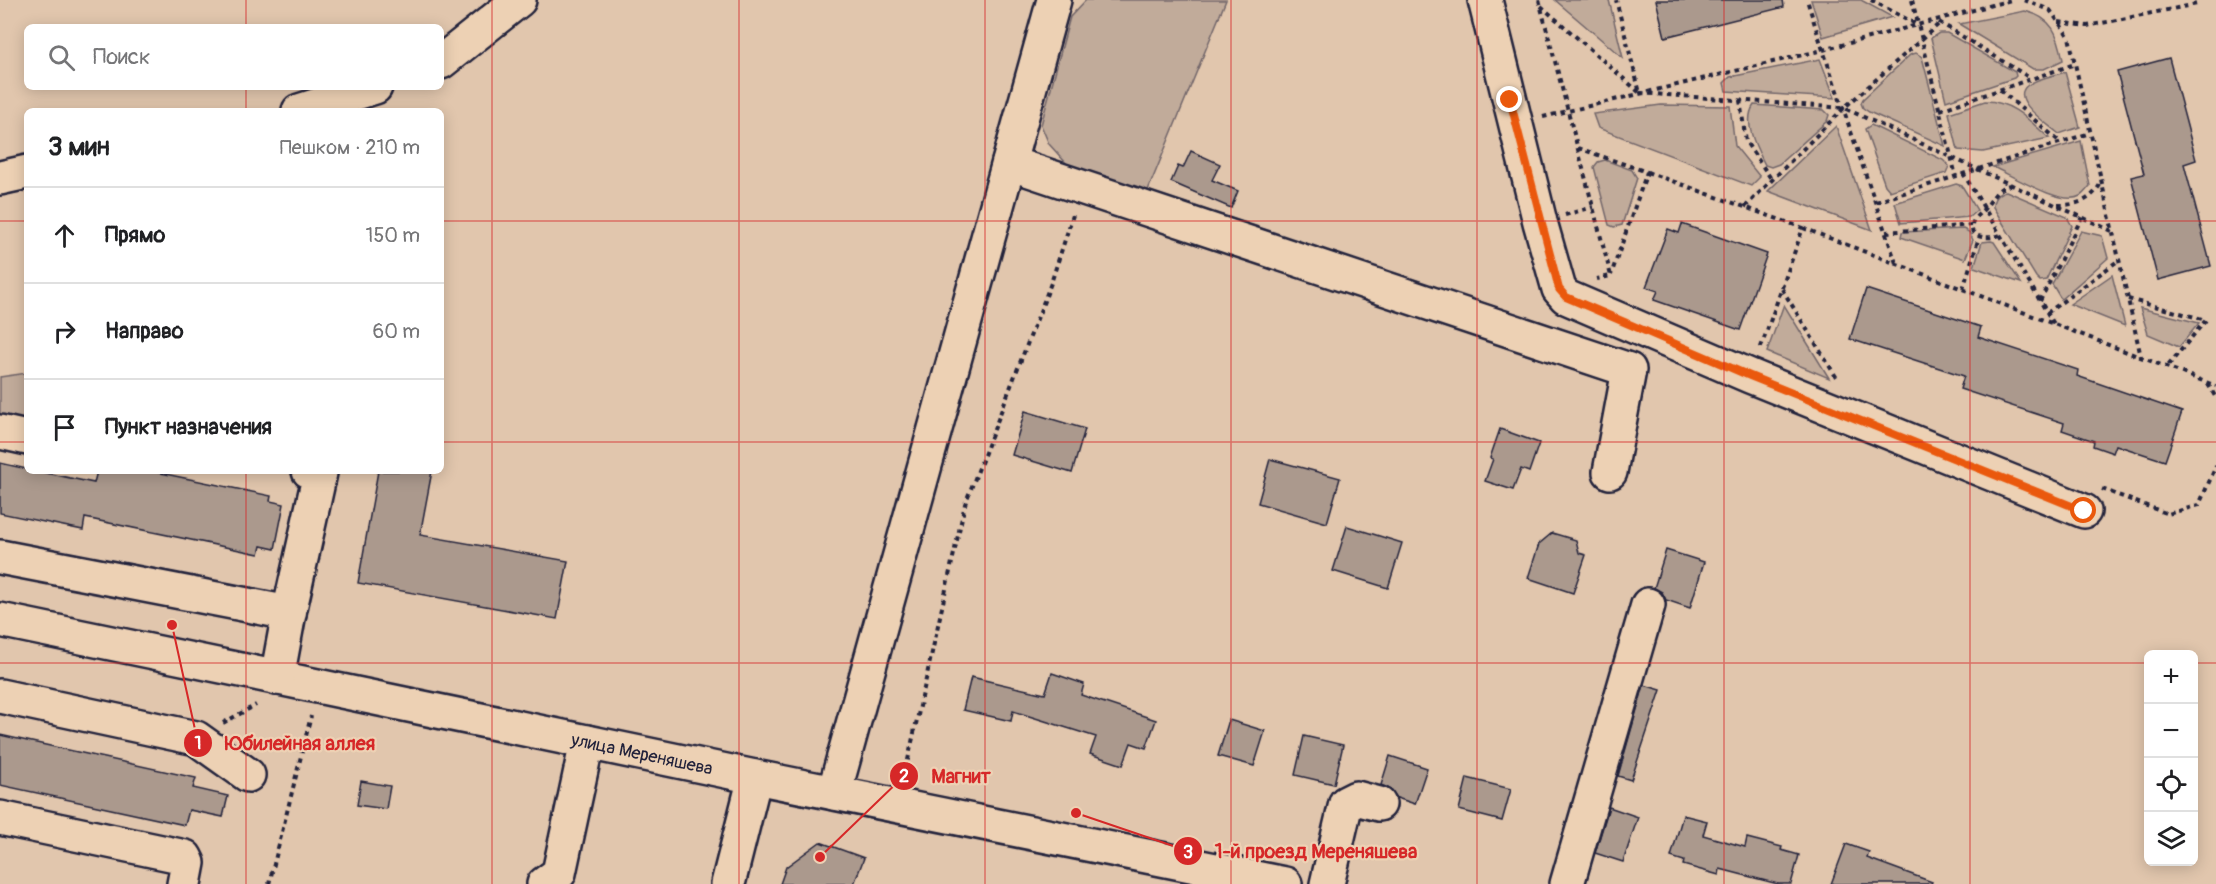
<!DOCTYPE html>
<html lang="ru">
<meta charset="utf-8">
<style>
body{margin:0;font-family:Pangolin,sans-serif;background:#f6f6f6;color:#202124}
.controls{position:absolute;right:18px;bottom:18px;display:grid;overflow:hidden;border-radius:9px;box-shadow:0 3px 15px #0003}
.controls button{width:54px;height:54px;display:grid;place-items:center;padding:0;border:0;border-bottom:2px solid #e0e0e0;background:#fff;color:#202124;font:30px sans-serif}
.stop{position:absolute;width:18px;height:18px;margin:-14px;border:4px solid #ea580c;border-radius:50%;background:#fff}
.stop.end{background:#ea580c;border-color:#fff;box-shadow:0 2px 6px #0008}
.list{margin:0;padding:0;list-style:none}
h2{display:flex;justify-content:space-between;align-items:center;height:78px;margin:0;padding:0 24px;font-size:26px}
h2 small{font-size:20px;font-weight:400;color:#757577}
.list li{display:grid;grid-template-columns:39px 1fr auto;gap:18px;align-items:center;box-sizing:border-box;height:96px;padding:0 24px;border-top:2px solid #e0e0e0}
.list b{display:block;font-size:22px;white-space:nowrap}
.list em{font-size:20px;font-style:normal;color:#757577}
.icon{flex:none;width:33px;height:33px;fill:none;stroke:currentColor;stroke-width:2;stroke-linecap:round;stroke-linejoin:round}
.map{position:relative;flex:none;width:2216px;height:884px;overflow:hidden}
.search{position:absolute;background:#fff;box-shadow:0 3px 15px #0003;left:24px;top:24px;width:420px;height:66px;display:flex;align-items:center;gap:15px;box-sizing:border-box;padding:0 21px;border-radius:9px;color:#757577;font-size:22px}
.panel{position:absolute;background:#fff;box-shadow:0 3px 15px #0003;left:24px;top:108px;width:420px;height:366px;border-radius:9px}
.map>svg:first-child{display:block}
.green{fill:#c1ab9a;stroke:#72666a;stroke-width:1.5}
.building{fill:#ab998d;stroke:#22223b;stroke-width:1.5}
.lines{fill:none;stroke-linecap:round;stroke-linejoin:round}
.minor-casing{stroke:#22223b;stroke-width:38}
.path{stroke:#22223b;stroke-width:4;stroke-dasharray:4.5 4.5;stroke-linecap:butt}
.minor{stroke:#edd1b4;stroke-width:33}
.route{stroke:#ea580c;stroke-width:8}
.grid{fill:none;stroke:#d62828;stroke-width:1.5;stroke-opacity:0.55}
.labels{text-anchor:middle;stroke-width:4.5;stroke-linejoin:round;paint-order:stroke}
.street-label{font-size:18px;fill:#22223b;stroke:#edd1b4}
.leader{fill:none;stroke:#d62828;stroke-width:2}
.callout-dot{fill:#d62828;stroke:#edd1b4;stroke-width:2}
.mark-label{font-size:18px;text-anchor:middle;font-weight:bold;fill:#fff}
.callout-label{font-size:20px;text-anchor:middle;font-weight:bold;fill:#d62828;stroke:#edd1b4;stroke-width:4.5;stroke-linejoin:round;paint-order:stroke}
</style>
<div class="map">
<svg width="2216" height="884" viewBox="0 0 2216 884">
<rect width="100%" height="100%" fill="#e1c6ad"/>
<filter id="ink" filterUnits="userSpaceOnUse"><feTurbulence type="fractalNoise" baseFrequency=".0167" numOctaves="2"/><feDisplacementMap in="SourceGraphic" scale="12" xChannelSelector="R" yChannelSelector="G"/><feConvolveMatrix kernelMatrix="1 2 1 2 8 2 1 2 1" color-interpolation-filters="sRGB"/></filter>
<g filter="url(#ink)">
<g class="green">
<polygon points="1086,0 1226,0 1146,195 1068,165 1049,144 1041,125 1070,17"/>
<polygon points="1555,0 1609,0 1623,58"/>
<polygon points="1811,0 1861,0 1892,17 1823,37"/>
<path d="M2025,11C2053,18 2058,34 2063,60L2044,69H2033L1959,24Z"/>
<polygon points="1939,33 1947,33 2015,72 2016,76 2014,78 1946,101 1931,38"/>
<polygon points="1916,53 1922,57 1945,146 1869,112 1863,108 1861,103 1863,99 1910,55"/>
<polygon points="1820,59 1835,98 1726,91 1724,83 1730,77"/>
<path d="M2065,72L2080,127L2059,134C2049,125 2008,99 2028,85C2038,78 2053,76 2065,72Z"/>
<path d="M1985,101C2012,101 2030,121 2049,138L1983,152L1958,150L1949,113Z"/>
<polygon points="1661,105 1730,106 1735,146 1760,177 1751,186 1598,128 1593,114"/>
<path d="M1754,105L1824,110L1829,115L1827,121L1779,164L1771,167L1765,165C1757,149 1742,122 1754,105Z"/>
<polygon points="1871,125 1943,160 1949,166 1946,173 1890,191 1885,185 1865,129"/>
<polygon points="1836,126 1872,230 1768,191"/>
<path d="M2081,141L2090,186C2087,189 2084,194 2080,196C2063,207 2011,175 1993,167Z"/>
<polygon points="1605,160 1632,170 1637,178 1622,225 1614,227 1609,225 1594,167 1598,162"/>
<polygon points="1956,184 1962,186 1977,210 1969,217 1901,223 1895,203"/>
<path d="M2006,191L2067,217L2072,226L2046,280L2040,281L2036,277L1993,207C1993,198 1997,193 2006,191Z"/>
<polygon points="1963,229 1969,232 1973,240 1965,259 1901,237 1902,232"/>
<polygon points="2081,231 2102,236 2108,258 2061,299 2052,284"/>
<polygon points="1991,241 1994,242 2021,283 1974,267 1982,242"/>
<polygon points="2112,275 2125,326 2070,304"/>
<polygon points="1784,304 1784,305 1829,378 1767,352"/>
<polygon points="2140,308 2199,323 2179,347 2148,334"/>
<polygon points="27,373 27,432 0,425 0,377"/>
</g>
<g class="building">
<polygon points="1656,0 1783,0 1784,7 1665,37"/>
<polygon points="2169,58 2196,160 2184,164 2211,266 2158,280 2131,177 2144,174 2117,72"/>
<polygon points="1191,151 1220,164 1212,180 1238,191 1231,208 1171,182 1178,166 1183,168"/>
<polygon points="1682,224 1767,254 1740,330 1654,300 1658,291 1646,287 1668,229 1679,233"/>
<polygon points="1866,289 1981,327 1978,337 2078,370 2077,376 2182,412 2165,461 2116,445 2113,453 2093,446 2094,441 2062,430 2064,423 1960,389 1964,376 1850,339"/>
<polygon points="1025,411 1085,429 1072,473 1012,455"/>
<polygon points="1500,429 1539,443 1529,472 1521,469 1513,490 1485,481 1493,459 1490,458"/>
<polygon points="1270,459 1340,478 1327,523 1258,503"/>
<polygon points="0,463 27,469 27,471 37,471 94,483 97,471 151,471 271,496 270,501 284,504 275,549 261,546 259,554 85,518 83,530 0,513"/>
<polygon points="378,471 432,471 420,535 568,561 557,619 358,583"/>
<polygon points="1347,526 1402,543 1388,588 1333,571"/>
<polygon points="1552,533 1576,540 1579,553 1586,555 1573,593 1528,578 1539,544"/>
<polygon points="1666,550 1704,562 1690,608 1666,600 1662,592 1654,588"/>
<polygon points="1052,673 1084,684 1081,695 1156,720 1146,748 1131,743 1123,765 1090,754 1096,737 1013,711 1011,721 963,710 971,677 1045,694"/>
<polygon points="1644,685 1661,690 1631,780 1618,776"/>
<polygon points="1229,720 1265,731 1254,766 1218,756"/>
<polygon points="0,735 196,778 193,788 228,796 223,817 189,810 185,825 0,785"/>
<polygon points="1304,736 1343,745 1334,784 1295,775"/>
<polygon points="1390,756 1427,768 1415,804 1397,798 1392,790 1381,785"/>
<polygon points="1467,778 1511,789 1502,821 1459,810"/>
<polygon points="361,781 390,786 386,809 357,805"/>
<polygon points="1609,807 1638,817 1623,862 1595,853"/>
<polygon points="1683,815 1707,821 1703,835 1745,847 1747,838 1782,847 1781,850 1799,855 1791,884 1778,884 1720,869 1719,875 1683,865 1684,861 1671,857"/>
<polygon points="820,842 864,858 854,884 780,884 786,867"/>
<polygon points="1846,844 1869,852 1867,858 1932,882 1931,884 1831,884"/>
</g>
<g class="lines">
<defs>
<g id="minor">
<polyline points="1485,0 1540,222 1559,289 1566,297 1750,376 2084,511"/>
<polyline points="441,62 519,0"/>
<polyline points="299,111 375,87"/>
<polyline points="1009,163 1629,370 1610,472"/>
<polyline points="0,178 27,172"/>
<polyline points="0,432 27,438"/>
<polyline points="0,557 289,613"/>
<polyline points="0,620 755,777 1285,884"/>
<polyline points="277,678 289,613 320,473 309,471"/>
<polyline points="0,696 196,738 248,775"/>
<polyline points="834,793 1054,0"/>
<polyline points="0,818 185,857 188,863 184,884"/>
<polyline points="544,884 559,873 587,742"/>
<polyline points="728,884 755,777"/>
<polyline points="1327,884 1346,803 1356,798 1379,804"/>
<polyline points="1567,884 1648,605"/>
</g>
</defs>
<use href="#minor" class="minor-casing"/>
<g class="path">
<polyline points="1539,0 1611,276 1597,279"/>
<polyline points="1871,0 1918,25"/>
<polyline points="1912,0 1956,176"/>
<polyline points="2024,0 2050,10 2069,37 2141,357"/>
<polyline points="1541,6 1640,93 1616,0"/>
<polyline points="1939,22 2030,78"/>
<polyline points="2059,22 2087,26 2197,4"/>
<polyline points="2000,90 2060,142"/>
<polyline points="1640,93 1844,108 2112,231"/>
<polyline points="1740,100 1746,142 1772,180"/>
<polyline points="1940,110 2075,64"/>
<polyline points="1543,117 1823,50 1807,0"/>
<polyline points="1578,148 1647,172 1611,275"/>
<polyline points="1647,172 1803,228 1760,350"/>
<polyline points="1963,173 2054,324"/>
<polyline points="1876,202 2090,133"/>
<path d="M2058,205C2078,205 2091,201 2101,183"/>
<polyline points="1745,207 1844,108 1940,23"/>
<polyline points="1565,215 1593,207"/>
<polyline points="1803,228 2216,386"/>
<polyline points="1886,232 1972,225"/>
<path d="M2000,235C1988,240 1964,238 1974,220C1977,215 1980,213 1984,209C1993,200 1995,187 2011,185"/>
<polyline points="1896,263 1823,50 2011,0"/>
<polyline points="1782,289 1838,380"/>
<polyline points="1963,289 1979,237"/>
<polyline points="2128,299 2206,320 2167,367"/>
<polyline points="2040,301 2082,217"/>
<polyline points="2047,313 2119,260"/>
<polyline points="2208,384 2216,398"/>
<polyline points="2102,489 2168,514 2199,505 2216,466"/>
<polyline points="223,723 256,705"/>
<polyline points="904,778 965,504 1051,283 1073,215"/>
<polyline points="269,884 311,716"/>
</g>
<use href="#minor" class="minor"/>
</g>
</g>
<g class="lines" filter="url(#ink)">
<polyline class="route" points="1510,100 1559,289 1566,297 1750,376 2084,511"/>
</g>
<path class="grid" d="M246,0V27M492,0V884M739,0V884M985,0V884M1231,0V884M1477,0V884M1724,0V884M1970,0V884M246,87V111M0,221H27M441,221H2216M0,442H27M441,442H2216M246,471V884M0,663H2148M2194,663H2216"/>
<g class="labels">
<g class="street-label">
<text transform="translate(642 754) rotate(12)" y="6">улица Мереняшева</text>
</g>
</g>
<path class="leader" d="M172 625L198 743M820 857L904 776M1076 813L1188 851"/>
<g class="callout-dot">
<circle cx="172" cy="625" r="6"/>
<circle cx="820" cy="857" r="6"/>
<circle cx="1076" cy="813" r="6"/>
<circle cx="198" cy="743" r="15"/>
<circle cx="904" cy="776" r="15"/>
<circle cx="1188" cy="851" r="15"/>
</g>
<g class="mark-label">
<text x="198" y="749">1</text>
<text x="904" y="782">2</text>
<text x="1188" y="858">3</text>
</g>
<g class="callout-label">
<text x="300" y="750">Юбилейная аллея</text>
<text x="961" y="783">Магнит</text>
<text x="1316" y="858">1-й проезд Мереняшева</text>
</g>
</svg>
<div class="controls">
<button>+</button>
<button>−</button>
<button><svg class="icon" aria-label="locate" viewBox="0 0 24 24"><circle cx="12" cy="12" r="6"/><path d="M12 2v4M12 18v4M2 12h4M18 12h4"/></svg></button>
<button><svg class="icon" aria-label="layers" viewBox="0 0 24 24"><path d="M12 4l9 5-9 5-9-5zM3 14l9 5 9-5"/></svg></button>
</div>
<div class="stop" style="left:2084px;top:511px"></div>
<div class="stop end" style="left:1510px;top:100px"></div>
<div class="search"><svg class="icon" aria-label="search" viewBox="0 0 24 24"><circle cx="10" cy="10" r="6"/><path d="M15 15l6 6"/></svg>Поиск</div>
<section class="panel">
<h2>3 мин<small>Пешком · 210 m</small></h2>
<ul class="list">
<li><svg class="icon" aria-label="ahead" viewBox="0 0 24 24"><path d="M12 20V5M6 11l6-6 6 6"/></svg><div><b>Прямо</b></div><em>150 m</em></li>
<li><svg class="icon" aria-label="right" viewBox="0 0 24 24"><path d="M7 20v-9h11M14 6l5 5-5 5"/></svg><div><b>Направо</b></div><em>60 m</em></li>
<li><svg class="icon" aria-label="arrive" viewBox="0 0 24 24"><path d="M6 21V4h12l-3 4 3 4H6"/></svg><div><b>Пункт назначения</b></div></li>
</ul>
</section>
</div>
